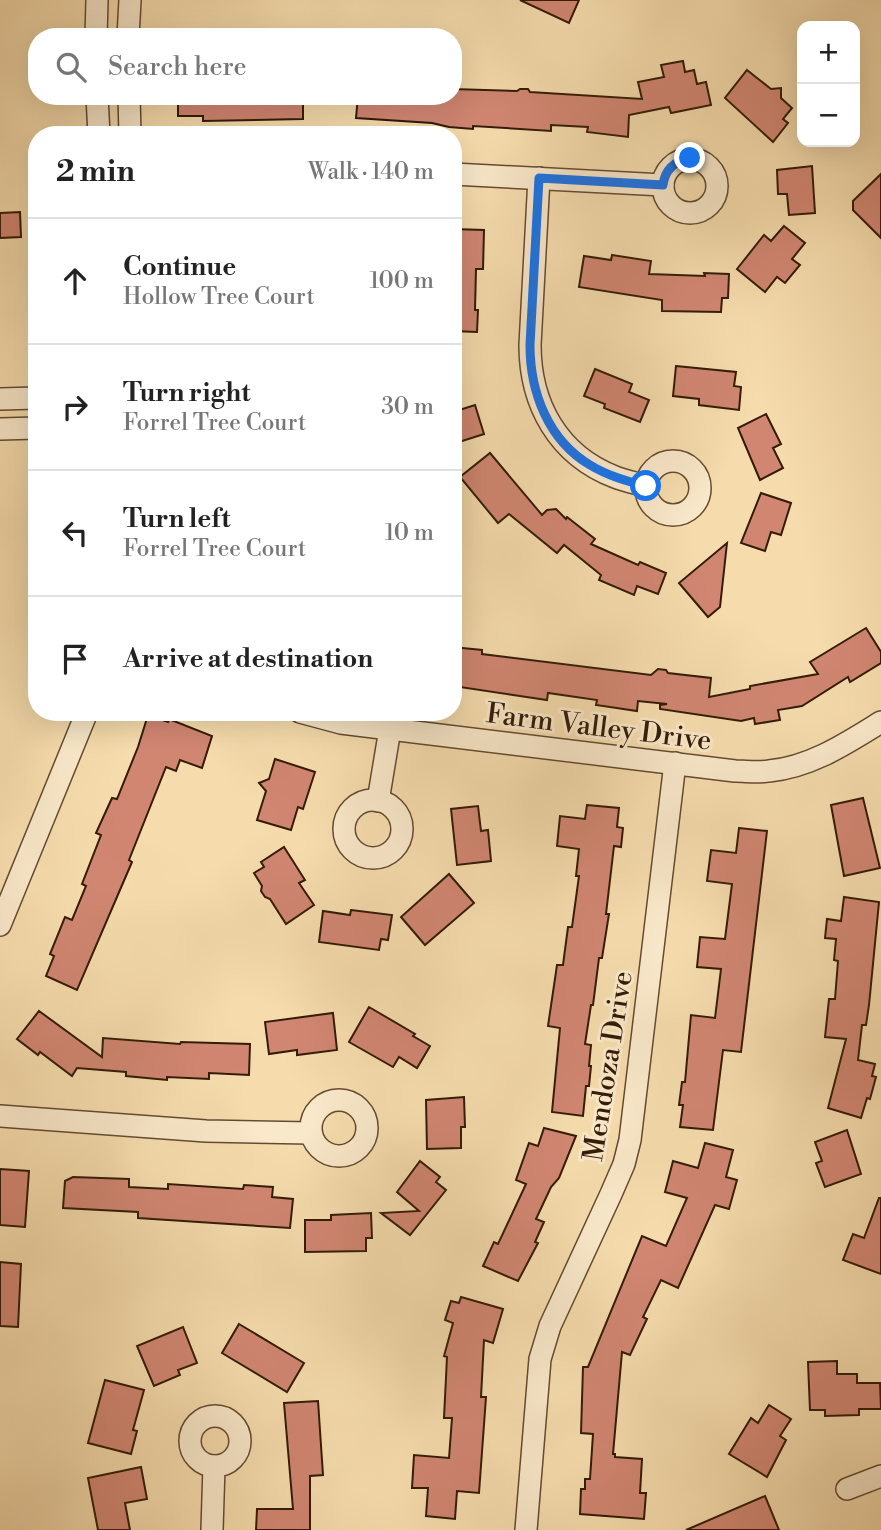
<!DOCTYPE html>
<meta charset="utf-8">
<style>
body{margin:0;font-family:"Libre Bodoni",serif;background:#f2f2f2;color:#222}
.controls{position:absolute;right:21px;top:21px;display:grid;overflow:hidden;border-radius:14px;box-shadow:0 7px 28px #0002}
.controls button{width:63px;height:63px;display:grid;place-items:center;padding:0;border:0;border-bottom:2px solid #e0e0e0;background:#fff;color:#222;font:35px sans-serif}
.stop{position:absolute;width:21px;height:21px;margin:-16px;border:5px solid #1a73e8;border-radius:50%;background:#fff}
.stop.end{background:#1a73e8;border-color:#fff;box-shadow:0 2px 7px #0008}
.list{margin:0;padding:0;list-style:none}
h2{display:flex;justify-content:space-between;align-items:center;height:91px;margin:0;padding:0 28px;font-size:30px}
h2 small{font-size:23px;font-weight:400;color:#767676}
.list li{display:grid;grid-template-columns:46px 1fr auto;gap:21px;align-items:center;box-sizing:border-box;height:126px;padding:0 28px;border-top:2px solid #e0e0e0}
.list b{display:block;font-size:26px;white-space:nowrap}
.list p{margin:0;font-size:23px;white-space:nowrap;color:#767676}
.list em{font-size:23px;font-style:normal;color:#767676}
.icon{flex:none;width:38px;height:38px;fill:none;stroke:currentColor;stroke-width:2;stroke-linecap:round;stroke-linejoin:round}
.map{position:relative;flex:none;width:881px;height:1530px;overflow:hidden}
.search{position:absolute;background:#fff;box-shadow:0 7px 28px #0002;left:28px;top:28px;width:434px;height:77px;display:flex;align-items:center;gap:18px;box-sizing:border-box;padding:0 24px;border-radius:28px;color:#767676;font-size:26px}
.panel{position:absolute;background:#fff;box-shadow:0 7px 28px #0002;left:28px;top:126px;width:434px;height:595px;border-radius:28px}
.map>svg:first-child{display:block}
.building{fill:#d18672;stroke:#331b07;stroke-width:2}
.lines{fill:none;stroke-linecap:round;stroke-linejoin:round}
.street-casing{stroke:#644b30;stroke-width:24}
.street{stroke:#f9e8ca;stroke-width:21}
.route{stroke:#1a73e8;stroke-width:9}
.labels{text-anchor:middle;stroke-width:6;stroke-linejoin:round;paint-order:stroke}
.street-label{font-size:28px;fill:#331b07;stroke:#f9e8ca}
</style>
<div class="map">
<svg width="881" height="1530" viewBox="0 0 881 1530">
<rect width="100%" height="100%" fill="#f6dcad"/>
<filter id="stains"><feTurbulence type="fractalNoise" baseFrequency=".00286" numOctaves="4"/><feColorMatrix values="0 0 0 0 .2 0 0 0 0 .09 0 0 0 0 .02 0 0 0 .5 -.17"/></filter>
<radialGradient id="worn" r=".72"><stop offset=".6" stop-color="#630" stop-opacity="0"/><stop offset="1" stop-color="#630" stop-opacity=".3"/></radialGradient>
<g class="building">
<polygon points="520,0 579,0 569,23"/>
<polygon points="683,61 685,72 694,70 697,84 706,82 711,105 671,113 669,107 629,115 628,137 587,132 588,127 551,125 551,131 473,126 473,129 449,127 432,123 356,118 358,96 453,96 453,89 517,91 520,89 528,89 530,92 642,99 638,82 664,77 661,65"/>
<polygon points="747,70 771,89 781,88 781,98 792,108 783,119 788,123 773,142 725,98"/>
<polygon points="178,96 303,96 303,119 203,121 203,116 178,116"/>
<polygon points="812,166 815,213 789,215 787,194 778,194 777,170"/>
<polygon points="881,174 881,238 853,210 853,201"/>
<polygon points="20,212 21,237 0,238 0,213"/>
<polygon points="784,226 805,243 792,259 800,265 785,283 777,277 765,292 737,269 764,235 771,241"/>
<polygon points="453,229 484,230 483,269 476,269 475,310 478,310 477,332 453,331"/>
<polygon points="612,255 651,261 649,274 705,276 704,273 729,274 728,298 722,298 721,312 662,311 662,300 579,287 584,256 611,260"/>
<polygon points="676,366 736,372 734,386 741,387 739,410 699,405 699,399 673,396"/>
<polygon points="595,369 632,384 629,392 649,400 640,422 604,408 605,404 584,396"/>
<polygon points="475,405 484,434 453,444 453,412"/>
<polygon points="766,414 781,444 773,448 783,468 760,480 738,428"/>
<polygon points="490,453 542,515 547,510 556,509 566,519 567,517 595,539 591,544 638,565 640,562 666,573 658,594 637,586 634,595 599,580 601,575 564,545 557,553 509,514 498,523 460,477"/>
<polygon points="761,493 791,503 781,535 771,532 765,551 741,543"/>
<polygon points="727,543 720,607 708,617 679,583"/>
<polygon points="866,628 881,652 881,663 850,682 848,677 802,706 778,710 780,720 755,724 754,718 741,721 660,709 660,705 667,704 638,701 637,711 596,705 597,700 548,693 547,700 453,686 453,647 482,650 482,654 651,675 658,669 666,670 668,673 711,678 709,697 750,689 750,686 818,674 810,662"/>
<polygon points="148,715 168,722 169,719 212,736 202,768 180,760 176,771 166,767 129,860 132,862 77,990 46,976 54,956 50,954 65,917 72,920 86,886 82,884 101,835 96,833 112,798 117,799 138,747"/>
<polygon points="275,759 315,772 303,809 298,807 291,830 257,820 266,791 259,783 269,779"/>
<polygon points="863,798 880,868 844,876 831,805"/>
<polygon points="587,805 619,808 617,827 623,828 621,847 614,846 606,914 609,914 602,958 599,958 593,1005 591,1005 585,1044 591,1045 589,1066 591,1066 589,1086 586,1086 583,1116 552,1112 560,1028 548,1026 557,965 563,965 568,927 572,927 579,876 576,876 579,849 557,846 560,816 585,819"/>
<polygon points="478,806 481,831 488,830 491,861 457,865 451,809"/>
<polygon points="739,828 767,831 741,1052 723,1050 713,1130 680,1127 683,1105 679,1105 682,1082 685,1082 691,1015 715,1018 721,969 697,967 700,937 725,939 732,884 707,881 711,850 736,853"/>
<polygon points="284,847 305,880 299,883 314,905 286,924 270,899 265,897 261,891 262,886 254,873 264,867 261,862"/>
<polygon points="449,874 474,903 425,945 401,917"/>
<polygon points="844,897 879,902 869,1005 866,1025 862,1025 858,1060 875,1064 872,1076 876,1077 870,1099 867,1098 861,1118 828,1108 846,1039 825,1037 829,999 835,999 838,961 834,960 836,939 825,938 827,919 841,921"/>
<polygon points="351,910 392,915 388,940 381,939 379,950 319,942 323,911 350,915"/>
<polygon points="369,1007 415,1034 413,1036 430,1046 417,1068 399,1057 393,1067 349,1042"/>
<polygon points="39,1011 102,1057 103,1038 180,1044 181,1042 250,1044 249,1075 209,1073 209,1079 167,1077 167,1080 126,1076 126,1072 77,1068 72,1076 40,1052 38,1055 17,1039"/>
<polygon points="333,1013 337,1050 297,1055 297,1050 269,1054 265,1022"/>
<polygon points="464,1097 465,1127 461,1127 461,1148 427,1149 426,1100"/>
<polygon points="544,1128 576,1136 559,1178 551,1187 536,1219 544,1222 535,1242 538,1243 518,1281 483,1266 494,1242 498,1244 526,1184 516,1180 529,1143 538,1146"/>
<polygon points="847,1130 861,1174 825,1187 816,1163 822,1161 815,1142"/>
<polygon points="705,1143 733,1150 726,1177 737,1180 729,1209 715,1205 678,1288 661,1280 643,1317 647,1319 630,1355 622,1352 613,1454 615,1454 615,1457 642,1459 640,1493 646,1493 644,1519 580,1514 581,1489 585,1489 585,1479 590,1479 593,1434 581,1433 583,1367 588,1367 642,1236 666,1246 687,1198 665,1192 673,1161 698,1168"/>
<polygon points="420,1161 440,1177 436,1182 446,1190 410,1235 381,1213 419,1211 397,1192"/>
<polygon points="0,1169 29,1171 25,1227 0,1225"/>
<polygon points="73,1177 129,1179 129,1187 168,1189 168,1184 243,1189 244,1185 273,1187 272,1197 293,1199 290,1228 138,1218 138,1212 63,1208 65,1181"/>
<polygon points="879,1198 881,1198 881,1274 843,1260 853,1234 864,1238"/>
<polygon points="371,1213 372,1238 366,1238 366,1251 305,1252 305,1220 331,1220 331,1215"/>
<polygon points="0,1262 21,1264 18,1327 0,1326"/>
<polygon points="461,1297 503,1309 493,1343 484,1340 481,1397 486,1397 479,1493 457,1491 455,1519 426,1516 428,1488 412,1488 414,1455 449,1458 452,1418 444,1418 447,1357 444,1356 453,1323 445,1320 451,1301 459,1303"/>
<polygon points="239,1324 304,1363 287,1392 222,1353"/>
<polygon points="183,1327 197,1363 178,1370 180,1375 154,1386 137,1346"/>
<polygon points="837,1361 837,1374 857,1374 857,1383 880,1383 881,1409 859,1409 859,1415 825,1416 825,1410 810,1410 808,1362"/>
<polygon points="105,1380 144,1390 133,1430 137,1431 131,1454 88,1443"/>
<polygon points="318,1401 323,1475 310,1476 310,1530 256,1530 257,1509 293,1509 284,1403"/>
<polygon points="769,1405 791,1419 780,1436 786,1440 767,1477 729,1454 751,1418 758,1423"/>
<polygon points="141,1467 147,1499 125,1503 130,1530 98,1530 88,1478"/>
<polygon points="765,1496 779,1530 686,1530"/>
</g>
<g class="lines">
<defs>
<g id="street">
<polyline points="96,37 97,0"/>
<polyline points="128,37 130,0"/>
<polyline points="97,96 99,135"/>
<polyline points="129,96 130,135"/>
<circle cx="690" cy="186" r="27"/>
<polyline points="453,174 663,185"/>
<path d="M539,178L530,345C530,404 558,455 615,477C625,481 636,483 646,486"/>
<polyline points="0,399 37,398"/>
<polyline points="0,429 37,428"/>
<circle cx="673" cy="488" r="27"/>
<path d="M300,712L341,723L390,729L735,771C746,771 758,773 769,771C811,767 847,743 881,722"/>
<circle cx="373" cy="829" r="29"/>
<polyline points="378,801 390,729"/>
<polyline points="0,925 87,712"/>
<circle cx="339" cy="1128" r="28"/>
<polyline points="0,1116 206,1131 311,1133"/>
<circle cx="215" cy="1441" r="25"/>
<polyline points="847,1489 881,1476"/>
<polyline points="212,1530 214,1466"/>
<polyline points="526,1530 540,1359 550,1326 611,1194 624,1164 630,1140 675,763"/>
</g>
</defs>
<use href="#street" class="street-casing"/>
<use href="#street" class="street"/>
</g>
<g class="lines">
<path class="route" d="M646,486C627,481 608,476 590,465C548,440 530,392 530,345L539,178L663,185C665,169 675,161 690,158"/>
</g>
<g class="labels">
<g class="street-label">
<text transform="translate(599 726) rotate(7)" y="10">Farm Valley Drive</text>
<text transform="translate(607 1066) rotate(-81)" y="10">Mendoza Drive</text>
</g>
</g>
<rect width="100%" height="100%" filter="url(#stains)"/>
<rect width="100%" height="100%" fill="url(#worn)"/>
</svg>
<div class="controls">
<button>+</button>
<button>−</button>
</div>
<div class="stop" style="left:646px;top:486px"></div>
<div class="stop end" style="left:690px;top:158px"></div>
<div class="search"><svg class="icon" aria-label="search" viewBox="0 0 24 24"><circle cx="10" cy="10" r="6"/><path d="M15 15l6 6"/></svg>Search here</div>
<section class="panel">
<h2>2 min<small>Walk · 140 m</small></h2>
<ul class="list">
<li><svg class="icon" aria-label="ahead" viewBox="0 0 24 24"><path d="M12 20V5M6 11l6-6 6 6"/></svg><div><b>Continue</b><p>Hollow Tree Court</p></div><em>100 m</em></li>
<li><svg class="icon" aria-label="right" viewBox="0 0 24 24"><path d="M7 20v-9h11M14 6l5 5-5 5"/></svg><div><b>Turn right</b><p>Forrel Tree Court</p></div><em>30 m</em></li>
<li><svg class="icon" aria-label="left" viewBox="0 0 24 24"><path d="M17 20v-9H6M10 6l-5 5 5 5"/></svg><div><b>Turn left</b><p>Forrel Tree Court</p></div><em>10 m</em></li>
<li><svg class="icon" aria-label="arrive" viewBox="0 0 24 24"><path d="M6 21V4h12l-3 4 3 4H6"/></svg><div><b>Arrive at destination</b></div></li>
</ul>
</section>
</div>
